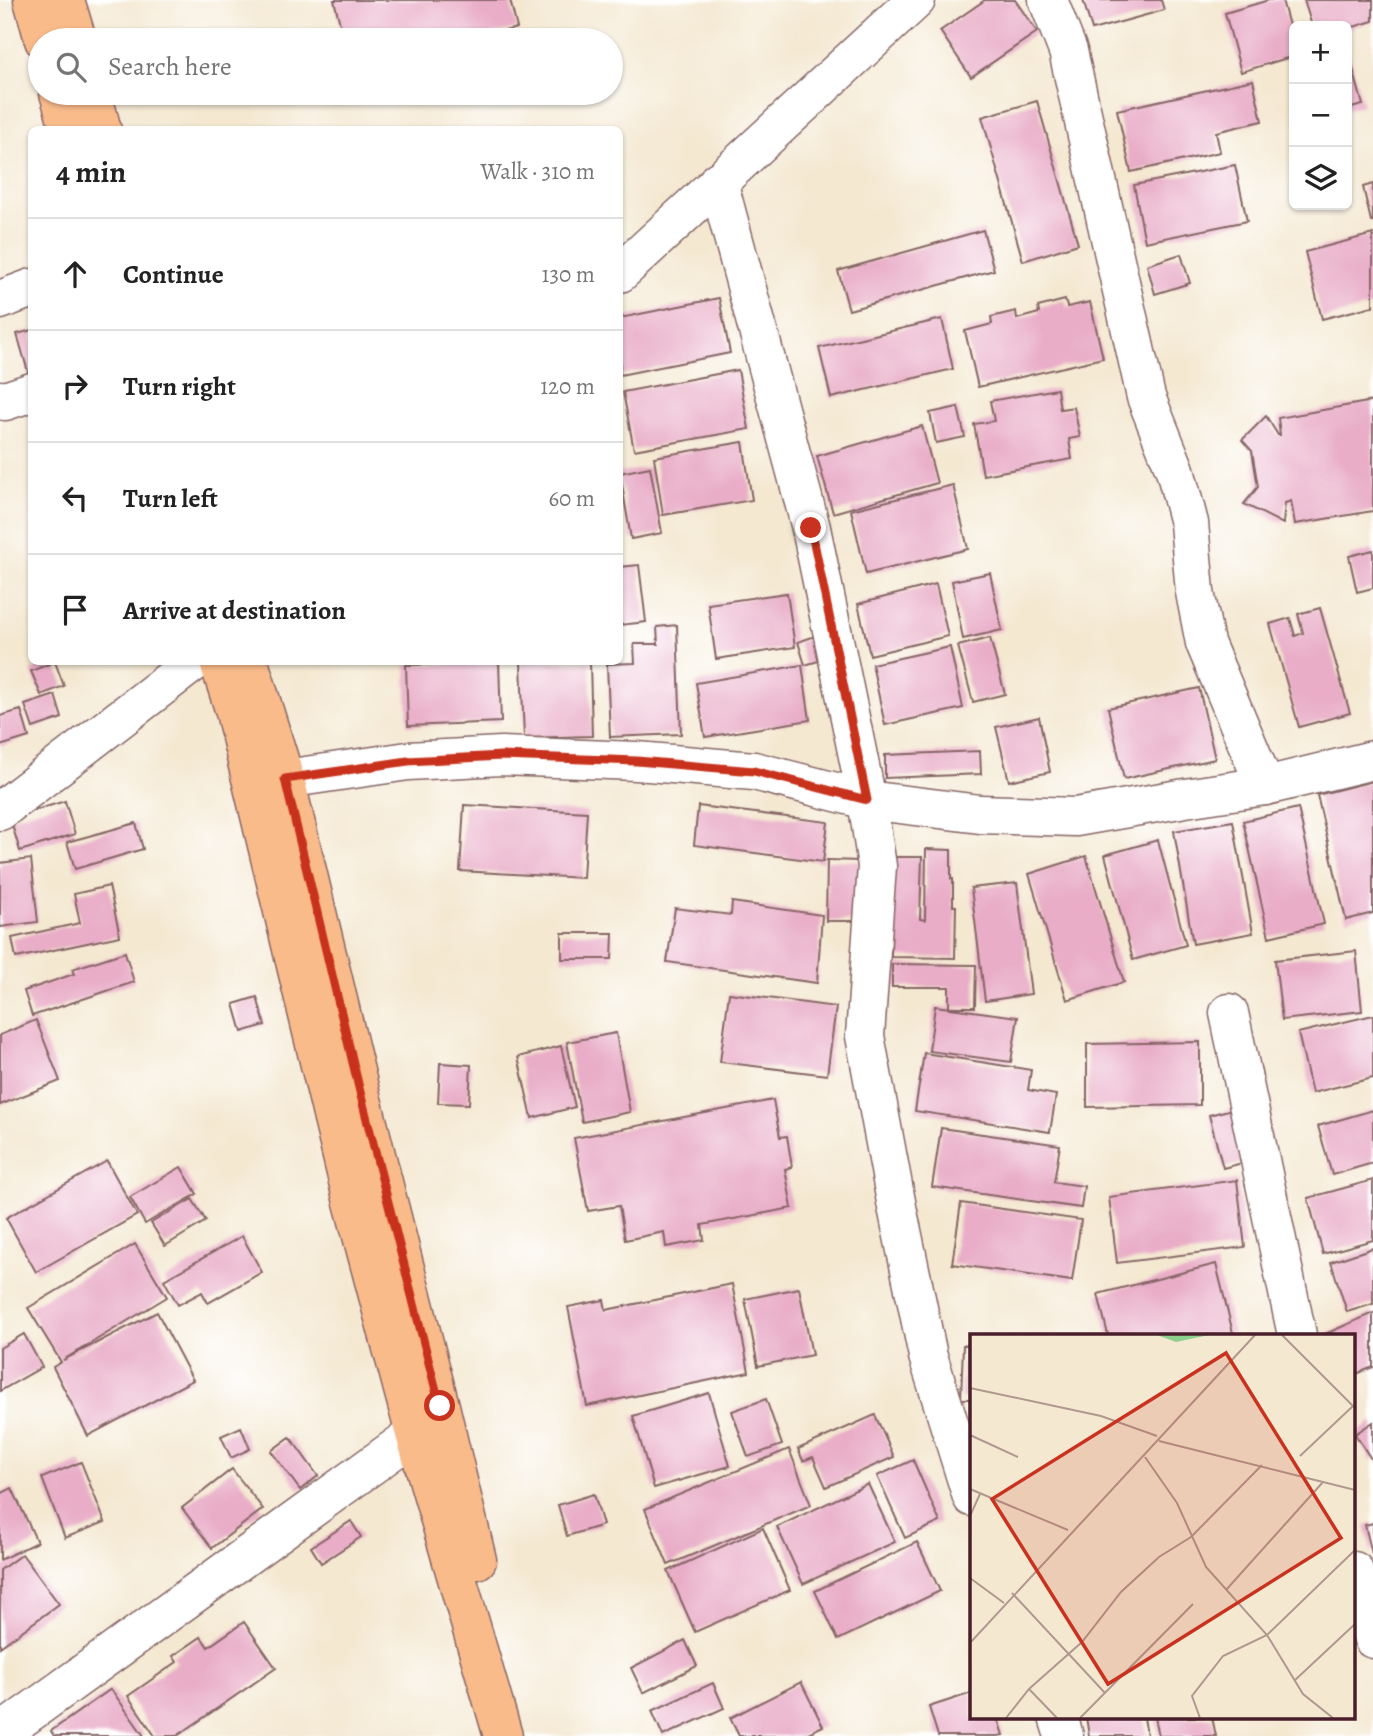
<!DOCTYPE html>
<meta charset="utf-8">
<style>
body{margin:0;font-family:Alegreya,serif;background:#f6f6f6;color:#222}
.controls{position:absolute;right:21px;top:21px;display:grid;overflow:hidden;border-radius:10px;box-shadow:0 2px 5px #0004}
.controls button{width:63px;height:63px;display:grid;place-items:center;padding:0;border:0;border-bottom:2px solid #e0e0e0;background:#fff;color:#222;font:35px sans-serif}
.stop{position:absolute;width:21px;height:21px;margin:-16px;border:5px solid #c8321e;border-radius:50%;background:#fff}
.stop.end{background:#c8321e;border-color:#fff;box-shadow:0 2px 7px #0008}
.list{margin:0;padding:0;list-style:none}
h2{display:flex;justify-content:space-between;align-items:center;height:91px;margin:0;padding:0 28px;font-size:30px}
h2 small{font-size:23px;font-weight:400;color:#767676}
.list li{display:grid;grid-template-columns:46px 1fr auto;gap:21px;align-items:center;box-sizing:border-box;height:112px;padding:0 28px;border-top:2px solid #e0e0e0}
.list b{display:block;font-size:26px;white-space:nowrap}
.list em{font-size:23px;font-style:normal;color:#767676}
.icon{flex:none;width:38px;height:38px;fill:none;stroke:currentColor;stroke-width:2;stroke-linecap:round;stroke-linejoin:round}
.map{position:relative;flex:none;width:1373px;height:1736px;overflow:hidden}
.search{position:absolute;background:#fff;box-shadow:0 2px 5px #0004;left:28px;top:28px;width:595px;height:77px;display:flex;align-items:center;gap:18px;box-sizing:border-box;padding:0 24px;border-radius:38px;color:#767676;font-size:26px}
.panel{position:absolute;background:#fff;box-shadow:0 2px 5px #0004;left:28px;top:126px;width:595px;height:539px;border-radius:10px}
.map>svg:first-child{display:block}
.building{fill:#e9adc8}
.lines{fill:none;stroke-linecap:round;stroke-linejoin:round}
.minor-casing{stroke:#866565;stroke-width:41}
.major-casing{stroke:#866565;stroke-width:41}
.minor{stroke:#fff;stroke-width:38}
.major{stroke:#fabb8b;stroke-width:38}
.route{stroke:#c8321e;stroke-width:9}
.inset-road{fill:none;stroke:#b0988f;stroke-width:2}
.view{fill:#c8321e;fill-opacity:0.15;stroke:#c8321e;stroke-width:3.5}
.inset-edge{fill:none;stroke:#4a1f2b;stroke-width:3.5}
</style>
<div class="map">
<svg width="1373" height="1736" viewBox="0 0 1373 1736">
<rect width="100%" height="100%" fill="#fff"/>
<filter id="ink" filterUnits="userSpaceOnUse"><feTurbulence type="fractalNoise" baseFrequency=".0143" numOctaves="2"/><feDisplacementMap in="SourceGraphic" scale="14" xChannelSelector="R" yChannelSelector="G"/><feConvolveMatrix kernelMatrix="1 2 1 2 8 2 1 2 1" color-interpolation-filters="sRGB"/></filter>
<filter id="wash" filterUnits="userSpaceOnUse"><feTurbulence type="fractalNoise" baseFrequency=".00686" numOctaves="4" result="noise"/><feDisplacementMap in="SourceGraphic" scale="28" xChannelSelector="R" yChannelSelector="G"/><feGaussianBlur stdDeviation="1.57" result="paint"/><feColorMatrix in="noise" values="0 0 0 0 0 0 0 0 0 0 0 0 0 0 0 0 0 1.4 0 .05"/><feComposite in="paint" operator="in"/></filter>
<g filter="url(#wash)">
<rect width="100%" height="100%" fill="#f4e8d1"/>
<g id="blocks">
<g class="building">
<polygon points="334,0 510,0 517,28 466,40 344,40"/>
<polygon points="985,0 1015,0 1037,32 971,77 940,31"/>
<polygon points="1083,0 1161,0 1164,10 1092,30"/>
<polygon points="1269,0 1282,0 1294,44 1294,56 1241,72 1225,13"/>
<polygon points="1304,0 1373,0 1373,21 1347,29 1347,26 1312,26"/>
<polygon points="1348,51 1363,105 1347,109 1347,52"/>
<polygon points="1253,80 1262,121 1216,132 1220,152 1131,172 1117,110"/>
<polygon points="1037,101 1078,244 1023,261 982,117"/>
<polygon points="1235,165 1247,221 1145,242 1134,185"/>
<polygon points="1373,184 1373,221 1371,221 1363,187"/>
<polygon points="983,230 994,270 849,310 838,271"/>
<polygon points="1373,234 1373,306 1322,319 1305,252"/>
<polygon points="1181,254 1190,283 1155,294 1147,265"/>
<polygon points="719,298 730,353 620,375 620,318"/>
<polygon points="1065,300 1067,307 1090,302 1103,358 978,387 965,331 992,324 991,317 1016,311 1017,319 1039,313 1038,307"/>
<polygon points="942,319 953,369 831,398 819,348"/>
<polygon points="32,330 32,382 31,382 17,334"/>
<polygon points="738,370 749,429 634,450 623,392"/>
<polygon points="1057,389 1060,409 1074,407 1080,437 1069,439 1072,459 983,475 974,424 994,421 990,401"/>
<polygon points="1373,401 1373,511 1295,524 1291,501 1285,503 1283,524 1244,504 1258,487 1252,451 1242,440 1266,416 1278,435 1280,435 1278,418"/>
<polygon points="958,407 965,437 936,443 930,413"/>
<polygon points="922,426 937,483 833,513 817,456"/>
<polygon points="743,442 752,500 663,515 654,457"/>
<polygon points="650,467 662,533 631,539 620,473"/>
<polygon points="953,485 968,549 866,574 851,510"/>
<polygon points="1373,550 1373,588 1357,592 1349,556"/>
<polygon points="639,565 646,622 620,625 620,567"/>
<polygon points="990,573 1002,630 963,639 952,581"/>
<polygon points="936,584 948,636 870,655 858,604"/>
<polygon points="787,593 795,647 716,659 708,604"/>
<polygon points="1320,608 1350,713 1299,727 1270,624 1290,618 1295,636 1303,633 1298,614"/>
<polygon points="677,625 681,734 610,737 607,664 635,663 634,644 658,644 657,627"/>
<polygon points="818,635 825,659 805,665 798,642"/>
<polygon points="990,638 1005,694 973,702 958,646"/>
<polygon points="950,647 963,708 885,725 872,664"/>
<polygon points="54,662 55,662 64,686 41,695 31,671"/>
<polygon points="499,662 501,722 408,726 406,665"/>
<polygon points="521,662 590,662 592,736 524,738"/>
<polygon points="802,665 810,720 705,737 696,683"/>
<polygon points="1199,688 1215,759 1124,779 1108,708"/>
<polygon points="55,695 62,718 33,728 25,705"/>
<polygon points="21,710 29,737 0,746 0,716"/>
<polygon points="1039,717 1050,772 1009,781 996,727"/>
<polygon points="980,751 981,774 885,778 885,755"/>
<polygon points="1373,781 1373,913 1346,920 1317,795"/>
<polygon points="65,801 75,834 20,851 10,818"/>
<polygon points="464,805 587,812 583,878 460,871"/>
<polygon points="698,806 828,822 823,862 694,845"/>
<polygon points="1298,808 1324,924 1269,937 1243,821"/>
<polygon points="1233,821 1253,933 1193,944 1174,831"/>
<polygon points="136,823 143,849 75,869 67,842"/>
<polygon points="1158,840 1186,945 1133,960 1105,855"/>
<polygon points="926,849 951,850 951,879 953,879 953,906 956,906 955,958 891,957 893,857 922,857 920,919 925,920"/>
<polygon points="1086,856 1124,982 1067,1000 1029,874"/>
<polygon points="31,859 38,922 0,927 0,863"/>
<polygon points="827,860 860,861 859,921 826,921"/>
<polygon points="1017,883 1031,994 985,1001 971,888"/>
<polygon points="109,886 120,936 16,958 12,938 80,923 74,894"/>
<polygon points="732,902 822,915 817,983 667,962 675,908 731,915"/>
<polygon points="562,933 613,933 612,959 562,959"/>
<polygon points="1356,951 1362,1011 1282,1020 1275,960"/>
<polygon points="125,952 134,982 32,1016 24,991 74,974 72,969"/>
<polygon points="892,964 976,965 975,1007 949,1007 949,987 892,987"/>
<polygon points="729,993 836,1007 827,1075 720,1062"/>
<polygon points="257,997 265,1025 242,1032 234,1004"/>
<polygon points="935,1006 1018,1017 1011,1062 929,1051"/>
<polygon points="1373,1015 1373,1078 1312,1093 1298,1033"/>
<polygon points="36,1020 60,1081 0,1105 0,1035"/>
<polygon points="616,1033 630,1112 582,1122 567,1042"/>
<polygon points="1200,1042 1200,1105 1087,1107 1087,1044"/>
<polygon points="561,1046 575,1107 532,1118 518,1057"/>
<polygon points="924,1053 1031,1070 1028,1090 1056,1095 1050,1132 915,1111"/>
<polygon points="440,1063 471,1065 469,1104 438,1103"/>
<polygon points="773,1100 780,1137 787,1136 792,1167 785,1169 792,1208 702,1225 704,1240 666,1247 664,1232 625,1240 619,1206 588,1211 574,1138"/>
<polygon points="1244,1106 1258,1159 1223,1168 1209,1115"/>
<polygon points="1373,1110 1373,1163 1332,1175 1318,1126"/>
<polygon points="941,1128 1060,1145 1054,1182 1084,1186 1081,1208 932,1187"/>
<polygon points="107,1161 137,1215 36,1272 6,1218"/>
<polygon points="181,1167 197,1194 145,1224 130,1197"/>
<polygon points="1237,1180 1245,1247 1117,1263 1109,1197"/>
<polygon points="1373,1180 1373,1240 1323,1254 1308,1198"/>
<polygon points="192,1199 206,1221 165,1246 151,1223"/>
<polygon points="961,1203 1081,1220 1072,1281 952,1264"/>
<polygon points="242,1236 262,1272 208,1303 202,1292 178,1305 164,1280"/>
<polygon points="135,1244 167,1297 63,1360 157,1312 193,1380 88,1436 53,1367 61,1362 28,1308"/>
<polygon points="1373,1248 1373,1304 1347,1312 1331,1262"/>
<polygon points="1216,1264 1233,1333 1225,1335 1108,1335 1098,1294"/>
<polygon points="732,1284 749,1372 587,1406 568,1307 604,1300 606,1310"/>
<polygon points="799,1288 812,1355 758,1366 745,1299"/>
<polygon points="1373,1313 1373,1367 1354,1375 1354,1335 1323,1335"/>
<polygon points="24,1334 42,1367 0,1391 0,1348"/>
<polygon points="963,1345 972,1345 972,1399 961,1399"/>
<polygon points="709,1393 730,1466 654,1488 633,1416"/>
<polygon points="766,1399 782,1445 748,1457 732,1411"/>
<polygon points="875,1415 894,1457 826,1487 813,1457 803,1461 798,1449"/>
<polygon points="1373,1422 1373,1462 1355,1434"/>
<polygon points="241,1427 250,1449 231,1458 221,1436"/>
<polygon points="290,1437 318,1476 300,1490 271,1451"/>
<polygon points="789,1449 811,1505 668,1565 645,1509"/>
<polygon points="913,1460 940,1522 905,1538 877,1476"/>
<polygon points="81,1462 105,1522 65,1538 42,1478"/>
<polygon points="232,1469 263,1509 212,1548 182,1508"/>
<polygon points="868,1484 895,1542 803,1584 777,1527"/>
<polygon points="12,1488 37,1542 0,1560 0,1494"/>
<polygon points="594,1494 603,1525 567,1536 558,1505"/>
<polygon points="351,1521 361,1537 321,1563 311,1547"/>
<polygon points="1373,1523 1373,1553 1372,1554 1365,1525"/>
<polygon points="763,1528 790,1590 695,1632 668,1571"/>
<polygon points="917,1542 940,1591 838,1640 815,1591"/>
<polygon points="22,1554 59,1604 0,1647 0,1570"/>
<polygon points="244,1622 276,1668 177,1736 155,1736 128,1696 177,1662 173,1656 201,1637 208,1647"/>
<polygon points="685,1640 697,1666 643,1693 631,1668"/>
<polygon points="801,1682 823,1726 802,1736 739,1736 730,1718"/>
<polygon points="713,1683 724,1708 663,1736 652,1711"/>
<polygon points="111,1689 144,1736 54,1736 51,1731"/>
<polygon points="972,1693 972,1717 997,1717 1003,1735 998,1736 938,1736 929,1707"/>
<polygon points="1086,1717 1144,1717 1147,1736 1089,1736"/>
<polygon points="1155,1717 1212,1717 1216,1736 1159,1736"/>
</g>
</g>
</g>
<g filter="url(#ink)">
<use href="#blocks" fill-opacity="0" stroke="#866565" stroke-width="2"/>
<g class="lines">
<defs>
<g id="minor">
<polyline points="1048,0 1068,51 1146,397 1175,470 1189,523 1195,592 1205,643 1265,786"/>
<polyline points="718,181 811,528 867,800 877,866 865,1036 897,1207 928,1356 972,1497"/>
<polyline points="620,273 916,0"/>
<polyline points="0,300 32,288"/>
<polyline points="0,400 5,401 32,392"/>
<polyline points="285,779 408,761 501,756 637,761 754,771 867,800 980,814 1076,817 1185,798 1265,786 1373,760"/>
<polyline points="0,811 194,662"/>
<polyline points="1229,1013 1297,1335"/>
<polyline points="1354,1571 1373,1639"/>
<polyline points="1058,1717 1064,1736"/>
<polyline points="0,1734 415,1434"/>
</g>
<g id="major">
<polyline points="33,0 44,40"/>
<polyline points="65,0 77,40"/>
<polyline points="59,93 70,130"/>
<polyline points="92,93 102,130"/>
<polyline points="219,662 235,712 353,1202 415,1434 503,1736"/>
<polyline points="249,662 285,779 360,1092 440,1406 477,1560"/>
</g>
</defs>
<use href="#minor" class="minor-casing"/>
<use href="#major" class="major-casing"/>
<use href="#minor" class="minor"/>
<use href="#major" class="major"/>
</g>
</g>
<g class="lines" filter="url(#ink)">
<polyline class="route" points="440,1406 360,1092 285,779 408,761 501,756 637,761 754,771 867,800 811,528"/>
</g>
<g transform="translate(970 1334)">
<rect width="385" height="385" fill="#f4e8d1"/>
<path d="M187,1H239L206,8Z" fill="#8bd18b"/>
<path class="inset-road" d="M312,1L385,74M0,54L131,82L187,102M0,101L48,123M189,107L385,156M330,122L383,72M175,123L207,169L236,233L297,301L333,360L363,384M0,155L98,196M0,182L10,160M0,244L34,269M256,256L353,148M42,259L135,359M0,309L285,1M324,347L385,290M59,355L87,384M36,384L59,355L112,308L151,258L189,223L221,203L292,131M110,384L223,270M230,384L222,362L253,322L297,301L385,216"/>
<path class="view" d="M256,19L371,204L138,350L22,165Z"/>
<rect width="385" height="385" class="inset-edge"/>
</g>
</svg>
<div class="controls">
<button>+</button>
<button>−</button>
<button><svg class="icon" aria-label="layers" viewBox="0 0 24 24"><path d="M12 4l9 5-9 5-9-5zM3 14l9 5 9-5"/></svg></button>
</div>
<div class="stop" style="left:440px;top:1406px"></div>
<div class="stop end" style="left:811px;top:528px"></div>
<div class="search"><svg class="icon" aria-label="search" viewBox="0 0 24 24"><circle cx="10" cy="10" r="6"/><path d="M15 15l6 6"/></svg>Search here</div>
<section class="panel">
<h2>4 min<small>Walk · 310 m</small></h2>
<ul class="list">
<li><svg class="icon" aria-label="ahead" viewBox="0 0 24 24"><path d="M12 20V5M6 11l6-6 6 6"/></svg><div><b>Continue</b></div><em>130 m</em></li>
<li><svg class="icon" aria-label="right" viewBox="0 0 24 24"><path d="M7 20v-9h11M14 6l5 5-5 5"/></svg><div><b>Turn right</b></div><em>120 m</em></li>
<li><svg class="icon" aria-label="left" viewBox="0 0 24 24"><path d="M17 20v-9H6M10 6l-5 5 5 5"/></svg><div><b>Turn left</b></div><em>60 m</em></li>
<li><svg class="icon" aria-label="arrive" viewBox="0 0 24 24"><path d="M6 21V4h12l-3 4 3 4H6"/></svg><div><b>Arrive at destination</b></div></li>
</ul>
</section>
</div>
